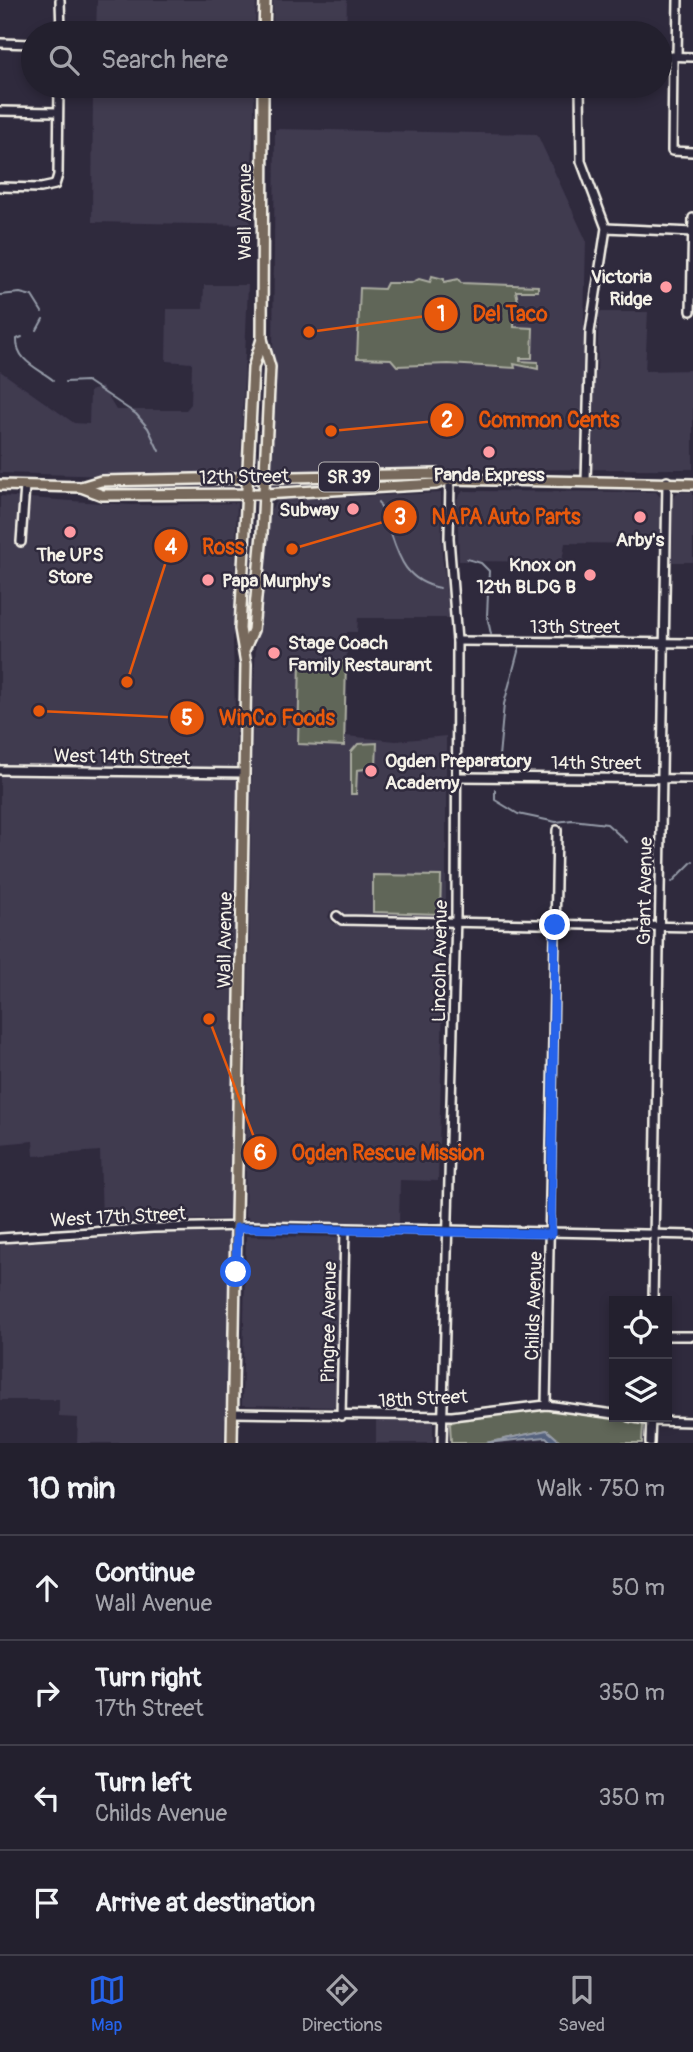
<!DOCTYPE html>
<meta charset="utf-8">
<style>
body{margin:0;font-family:Pangolin,sans-serif;background:#2f2d3a;color:#f1f3f6}
.controls{position:absolute;right:21px;bottom:21px;display:grid;overflow:hidden;border-radius:0px;box-shadow:0 4px 10px #0003}
.controls button{width:63px;height:63px;display:grid;place-items:center;padding:0;border:0;border-bottom:2px solid #403e4a;background:#23202e;color:#f1f3f6;font:35px sans-serif}
.stop{position:absolute;width:21px;height:21px;margin:-16px;border:5px solid #2563eb;border-radius:50%;background:#fff}
.stop.end{background:#2563eb;border-color:#fff;box-shadow:0 2px 7px #0008}
.list{margin:0;padding:0;list-style:none}
h2{display:flex;justify-content:space-between;align-items:center;height:91px;margin:0;padding:0 28px;font-size:30px}
h2 small{font-size:23px;font-weight:400;color:#a3a3aa}
.list li{display:grid;grid-template-columns:46px 1fr auto;gap:21px;align-items:center;box-sizing:border-box;height:105px;padding:0 28px;border-top:2px solid #403e4a}
.list b{display:block;font-size:26px;white-space:nowrap}
.list p{margin:0;font-size:23px;white-space:nowrap;color:#a3a3aa}
.list em{font-size:23px;font-style:normal;color:#a3a3aa}
.icon{flex:none;width:38px;height:38px;fill:none;stroke:currentColor;stroke-width:2;stroke-linecap:round;stroke-linejoin:round}
.map{position:relative;flex:none;width:693px;height:1443px;overflow:hidden}
.search{position:absolute;background:#23202e;box-shadow:0 4px 10px #0003;left:21px;right:21px;top:21px;height:77px;display:flex;align-items:center;gap:18px;box-sizing:border-box;padding:0 24px;border-radius:38px;color:#a3a3aa;font-size:26px}
.sheet{height:511px;background:#23202e}
nav{display:flex;justify-content:space-around;align-items:center;box-sizing:border-box;height:98px;border-top:2px solid #403e4a;background:#23202e;font-size:19px;color:#a3a3aa}
nav a{display:grid;justify-items:center;gap:4px}
nav .on{color:#2563eb}
.map>svg:first-child{display:block}
.built{fill:#403a50}
.green{fill:#616658;stroke:#aaaca0;stroke-width:2}
.water{fill:#55627e;stroke:#959ba8;stroke-width:2}
.lines{fill:none;stroke-linecap:round;stroke-linejoin:round}
.stream{stroke:#959ba8;stroke-width:2}
.minor-casing{stroke:#f4f1e8;stroke-width:12}
.major-casing{stroke:#f4f1e8;stroke-width:14}
.minor{stroke:#2f2a3d;stroke-width:7}
.major{stroke:#77695c;stroke-width:9}
.route{stroke:#2563eb;stroke-width:9}
.poi-dot{fill:#ff9aa2;stroke:#2f2a3d;stroke-width:2.5}
.labels{text-anchor:middle;stroke-width:5;stroke-linejoin:round;paint-order:stroke}
.shield{fill:#2f2a3d;stroke:#b9b5b5;stroke-width:2}
.shield-label{font-size:18px;font-weight:bold;fill:#f4f1e8}
.street-label{font-size:19px;fill:#f4f1e8;stroke:#2f2a3d}
.poi-label{font-size:19px;font-weight:bold;fill:#f4f1e8;stroke:#2f2a3d;text-anchor:end}
.leader{fill:none;stroke:#e8590c;stroke-width:2.5}
.callout-dot{fill:#e8590c;stroke:#2f2a3d;stroke-width:2.5}
.mark-label{font-size:21px;text-anchor:middle;font-weight:bold;fill:#fff}
.callout-label{font-size:21px;text-anchor:middle;font-weight:bold;fill:#e8590c;stroke:#2f2a3d;stroke-width:5;stroke-linejoin:round;paint-order:stroke}
</style>
<div class="map">
<svg width="693" height="1443" viewBox="0 0 693 1443">
<rect width="100%" height="100%" fill="#2f2a3d"/>
<filter id="ink" filterUnits="userSpaceOnUse"><feTurbulence type="fractalNoise" baseFrequency=".0143" numOctaves="2"/><feDisplacementMap in="SourceGraphic" scale="14" xChannelSelector="R" yChannelSelector="G"/><feConvolveMatrix kernelMatrix="1 2 1 2 8 2 1 2 1" color-interpolation-filters="sRGB"/></filter>
<g filter="url(#ink)">
<g class="built">
<polygon points="97,0 256,0 255,33 96,33"/>
<polygon points="273,0 347,0 346,33 308,33 307,22 273,21"/>
<polygon points="93,86 255,86 250,225 92,222"/>
<polygon points="275,129 537,134 586,240 583,370 597,370 599,312 648,312 645,371 693,370 693,469 272,470"/>
<polygon points="204,285 248,285 240,472 114,476 0,473 0,371 74,423 89,424 90,391 102,387 116,410 186,410 191,404 192,363 166,361 167,309 203,309"/>
<polygon points="463,491 656,492 661,498 660,544 565,543 562,562 459,561 457,499"/>
<polygon points="678,492 693,492 693,562 672,562 673,498"/>
<polygon points="441,493 442,555 450,618 358,618 357,632 347,632 346,736 396,741 446,736 446,913 440,917 347,916 338,908 330,911 328,917 334,924 435,925 445,930 438,1181 400,1180 399,1223 251,1220 245,1215 253,705 257,623 271,509 278,500"/>
<polygon points="0,496 130,505 237,503 233,642 237,780 231,1219 102,1222 100,1151 34,1156 33,1141 0,1144"/>
<polygon points="146,1233 230,1233 224,1443 77,1443 78,1418 59,1417 59,1400 0,1400 0,1244"/>
<polygon points="246,1236 341,1237 338,1407 242,1405"/>
<rect x="376" y="1421" width="57" height="22"/>
</g>
<g class="green">
<polygon points="432,276 444,279 444,282 458,279 461,283 538,286 538,291 516,291 519,306 515,307 514,327 533,328 532,358 520,358 520,361 538,362 538,369 514,364 515,368 448,364 397,366 391,359 357,358 360,288 384,289 387,283 411,283 419,279 430,282"/>
<polygon points="300,660 346,662 344,746 298,744"/>
<polygon points="377,743 376,768 357,770 356,794 351,794 351,752 358,744"/>
<polygon points="373,875 441,876 440,914 373,912"/>
<polygon points="551,1409 636,1421 643,1425 642,1443 562,1443 547,1430 486,1443 451,1443 450,1423 474,1415"/>
</g>
<polygon class="water" points="547,1430 562,1443 552,1443 546,1437 486,1443"/>
<g class="lines">
<g class="stream">
<polyline points="0,295 20,293 32,296 42,312"/>
<polyline points="37,330 43,319"/>
<path d="M22,337L17,339C16,361 38,368 53,380"/>
<polyline points="65,382 87,381 136,414 148,428 159,451"/>
<path d="M378,502C398,537 392,578 440,588"/>
<polyline points="467,559 481,563 489,571 487,616 491,634"/>
<polyline points="498,767 504,704 519,648"/>
<polyline points="495,790 495,800 518,814 556,822 572,820 607,824 627,842"/>
<polyline points="672,882 693,861"/>
</g>
<defs>
<g id="minor">
<polyline points="60,0 61,33"/>
<polyline points="0,43 33,44"/>
<polyline points="660,56 693,57"/>
<polyline points="673,56 672,151 693,152"/>
<polyline points="677,56 678,0"/>
<polyline points="580,86 581,161 606,228 590,332 586,481"/>
<polyline points="0,111 58,112"/>
<polyline points="0,187 41,188 55,185 58,175 59,86"/>
<polyline points="606,228 693,232"/>
<polyline points="691,311 693,218"/>
<polyline points="21,542 25,486"/>
<polyline points="457,641 693,643"/>
<polyline points="0,770 243,773"/>
<polyline points="457,777 693,779"/>
<polyline points="337,916 342,920 693,927"/>
<polyline points="0,1238 153,1228 251,1226 693,1235"/>
<polyline points="653,1301 667,481"/>
<polyline points="667,1336 693,1336"/>
<polyline points="546,1405 557,830"/>
<polyline points="233,1413 452,1416 546,1405 614,1414"/>
<polyline points="341,1416 345,1228"/>
<polyline points="629,1417 651,1421 693,1422"/>
<polyline points="442,1443 456,915 457,641 449,538 450,479"/>
<polyline points="650,1443 651,1417"/>
</g>
<g id="major">
<polyline points="264,33 265,0"/>
<polyline points="0,485 81,487 101,481 437,474 450,479"/>
<polyline points="81,487 102,495 264,494 436,484 450,479 693,484"/>
<polyline points="245,648 253,630 262,534 270,367 262,339 263,86"/>
<polyline points="232,1443 246,664 240,629 253,368 262,339"/>
</g>
</defs>
<use href="#minor" class="minor-casing"/>
<use href="#major" class="major-casing"/>
<use href="#minor" class="minor"/>
<use href="#major" class="major"/>
</g>
</g>
<g class="lines" filter="url(#ink)">
<polyline class="route" points="236,1272 237,1228 551,1234 555,925"/>
</g>
<g class="poi-dot">
<circle cx="666" cy="287" r="7"/>
<circle cx="489" cy="452" r="7"/>
<circle cx="353" cy="509" r="7"/>
<circle cx="640" cy="517" r="7"/>
<circle cx="70" cy="532" r="7"/>
<circle cx="590" cy="575" r="7"/>
<circle cx="208" cy="580" r="7"/>
<circle cx="274" cy="653" r="7"/>
<circle cx="371" cy="771" r="7"/>
</g>
<g class="labels">
<rect class="shield" x="319" y="462.5" width="60" height="29" rx="5"/>
<g class="shield-label">
<text x="349" y="483">SR 39</text>
</g>
<g class="street-label">
<text transform="translate(244 212) rotate(-90)" y="7">Wall Avenue</text>
<text transform="translate(244 476) rotate(-1)" y="7">12th Street</text>
<text x="575" y="633">13th Street</text>
<text transform="translate(122 756) rotate(1)" y="7">West 14th Street</text>
<text x="596" y="769">14th Street</text>
<text transform="translate(644 891) rotate(-89)" y="7">Grant Avenue</text>
<text transform="translate(224 940) rotate(-89)" y="7">Wall Avenue</text>
<text transform="translate(439 961) rotate(-89)" y="7">Lincoln Avenue</text>
<text transform="translate(118 1216) rotate(-3)" y="7">West 17th Street</text>
<text transform="translate(533 1306) rotate(-88)" y="7">Childs Avenue</text>
<text transform="translate(328 1322) rotate(-89)" y="7">Pingree Avenue</text>
<text transform="translate(423 1398) rotate(-3)" y="7">18th Street</text>
</g>
<g class="poi-label">
<text x="652" y="283">Victoria<tspan x="652" dy="22">Ridge</tspan></text>
<text x="489" y="481" text-anchor="middle">Panda Express</text>
<text x="339" y="516">Subway</text>
<text x="640" y="546" text-anchor="middle">Arby's</text>
<text x="70" y="561" text-anchor="middle">The UPS<tspan x="70" dy="22">Store</tspan></text>
<text x="576" y="571">Knox on<tspan x="576" dy="22">12th BLDG B</tspan></text>
<text x="222" y="587" text-anchor="start">Papa Murphy's</text>
<text x="288" y="649" text-anchor="start">Stage Coach<tspan x="288" dy="22">Family Restaurant</tspan></text>
<text x="385" y="767" text-anchor="start">Ogden Preparatory<tspan x="385" dy="22">Academy</tspan></text>
</g>
</g>
<path class="leader" d="M309 332L441 314M331 431L447 420M292 549L400 517M127 682L171 546M39 711L187 718M209 1019L260 1153"/>
<g class="callout-dot">
<circle cx="309" cy="332" r="7"/>
<circle cx="331" cy="431" r="7"/>
<circle cx="292" cy="549" r="7"/>
<circle cx="127" cy="682" r="7"/>
<circle cx="39" cy="711" r="7"/>
<circle cx="209" cy="1019" r="7"/>
<circle cx="441" cy="314" r="18"/>
<circle cx="447" cy="420" r="18"/>
<circle cx="400" cy="517" r="18"/>
<circle cx="171" cy="546" r="18"/>
<circle cx="187" cy="718" r="18"/>
<circle cx="260" cy="1153" r="18"/>
</g>
<g class="mark-label">
<text x="441" y="321">1</text>
<text x="447" y="427">2</text>
<text x="400" y="524">3</text>
<text x="171" y="554">4</text>
<text x="187" y="725">5</text>
<text x="260" y="1160">6</text>
</g>
<g class="callout-label">
<text x="510" y="321">Del Taco</text>
<text x="549" y="427">Common Cents</text>
<text x="506" y="524">NAPA Auto Parts</text>
<text x="223" y="554">Ross</text>
<text x="277" y="725">WinCo Foods</text>
<text x="388" y="1160">Ogden Rescue Mission</text>
</g>
</svg>
<div class="controls">
<button><svg class="icon" aria-label="locate" viewBox="0 0 24 24"><circle cx="12" cy="12" r="6"/><path d="M12 2v4M12 18v4M2 12h4M18 12h4"/></svg></button>
<button><svg class="icon" aria-label="layers" viewBox="0 0 24 24"><path d="M12 4l9 5-9 5-9-5zM3 14l9 5 9-5"/></svg></button>
</div>
<div class="stop" style="left:236px;top:1272px"></div>
<div class="stop end" style="left:555px;top:925px"></div>
<div class="search"><svg class="icon" aria-label="search" viewBox="0 0 24 24"><circle cx="10" cy="10" r="6"/><path d="M15 15l6 6"/></svg>Search here</div>
</div>
<section class="sheet">
<h2>10 min<small>Walk · 750 m</small></h2>
<ul class="list">
<li><svg class="icon" aria-label="ahead" viewBox="0 0 24 24"><path d="M12 20V5M6 11l6-6 6 6"/></svg><div><b>Continue</b><p>Wall Avenue</p></div><em>50 m</em></li>
<li><svg class="icon" aria-label="right" viewBox="0 0 24 24"><path d="M7 20v-9h11M14 6l5 5-5 5"/></svg><div><b>Turn right</b><p>17th Street</p></div><em>350 m</em></li>
<li><svg class="icon" aria-label="left" viewBox="0 0 24 24"><path d="M17 20v-9H6M10 6l-5 5 5 5"/></svg><div><b>Turn left</b><p>Childs Avenue</p></div><em>350 m</em></li>
<li><svg class="icon" aria-label="arrive" viewBox="0 0 24 24"><path d="M6 21V4h12l-3 4 3 4H6"/></svg><div><b>Arrive at destination</b></div></li>
</ul>
</section>
<nav>
<a class="on"><svg class="icon" aria-label="map" viewBox="0 0 24 24"><path d="M3 6l6-2 6 2 6-2v14l-6 2-6-2-6 2zM9 4v14M15 6v14"/></svg>Map</a>
<a><svg class="icon" aria-label="directions" viewBox="0 0 24 24"><path d="M12 3l9 9-9 9-9-9zM9 14v-3h6M13 9l2 2-2 2"/></svg>Directions</a>
<a><svg class="icon" aria-label="saved" viewBox="0 0 24 24"><path d="M7 4h10v16l-5-4-5 4z"/></svg>Saved</a>
</nav>
